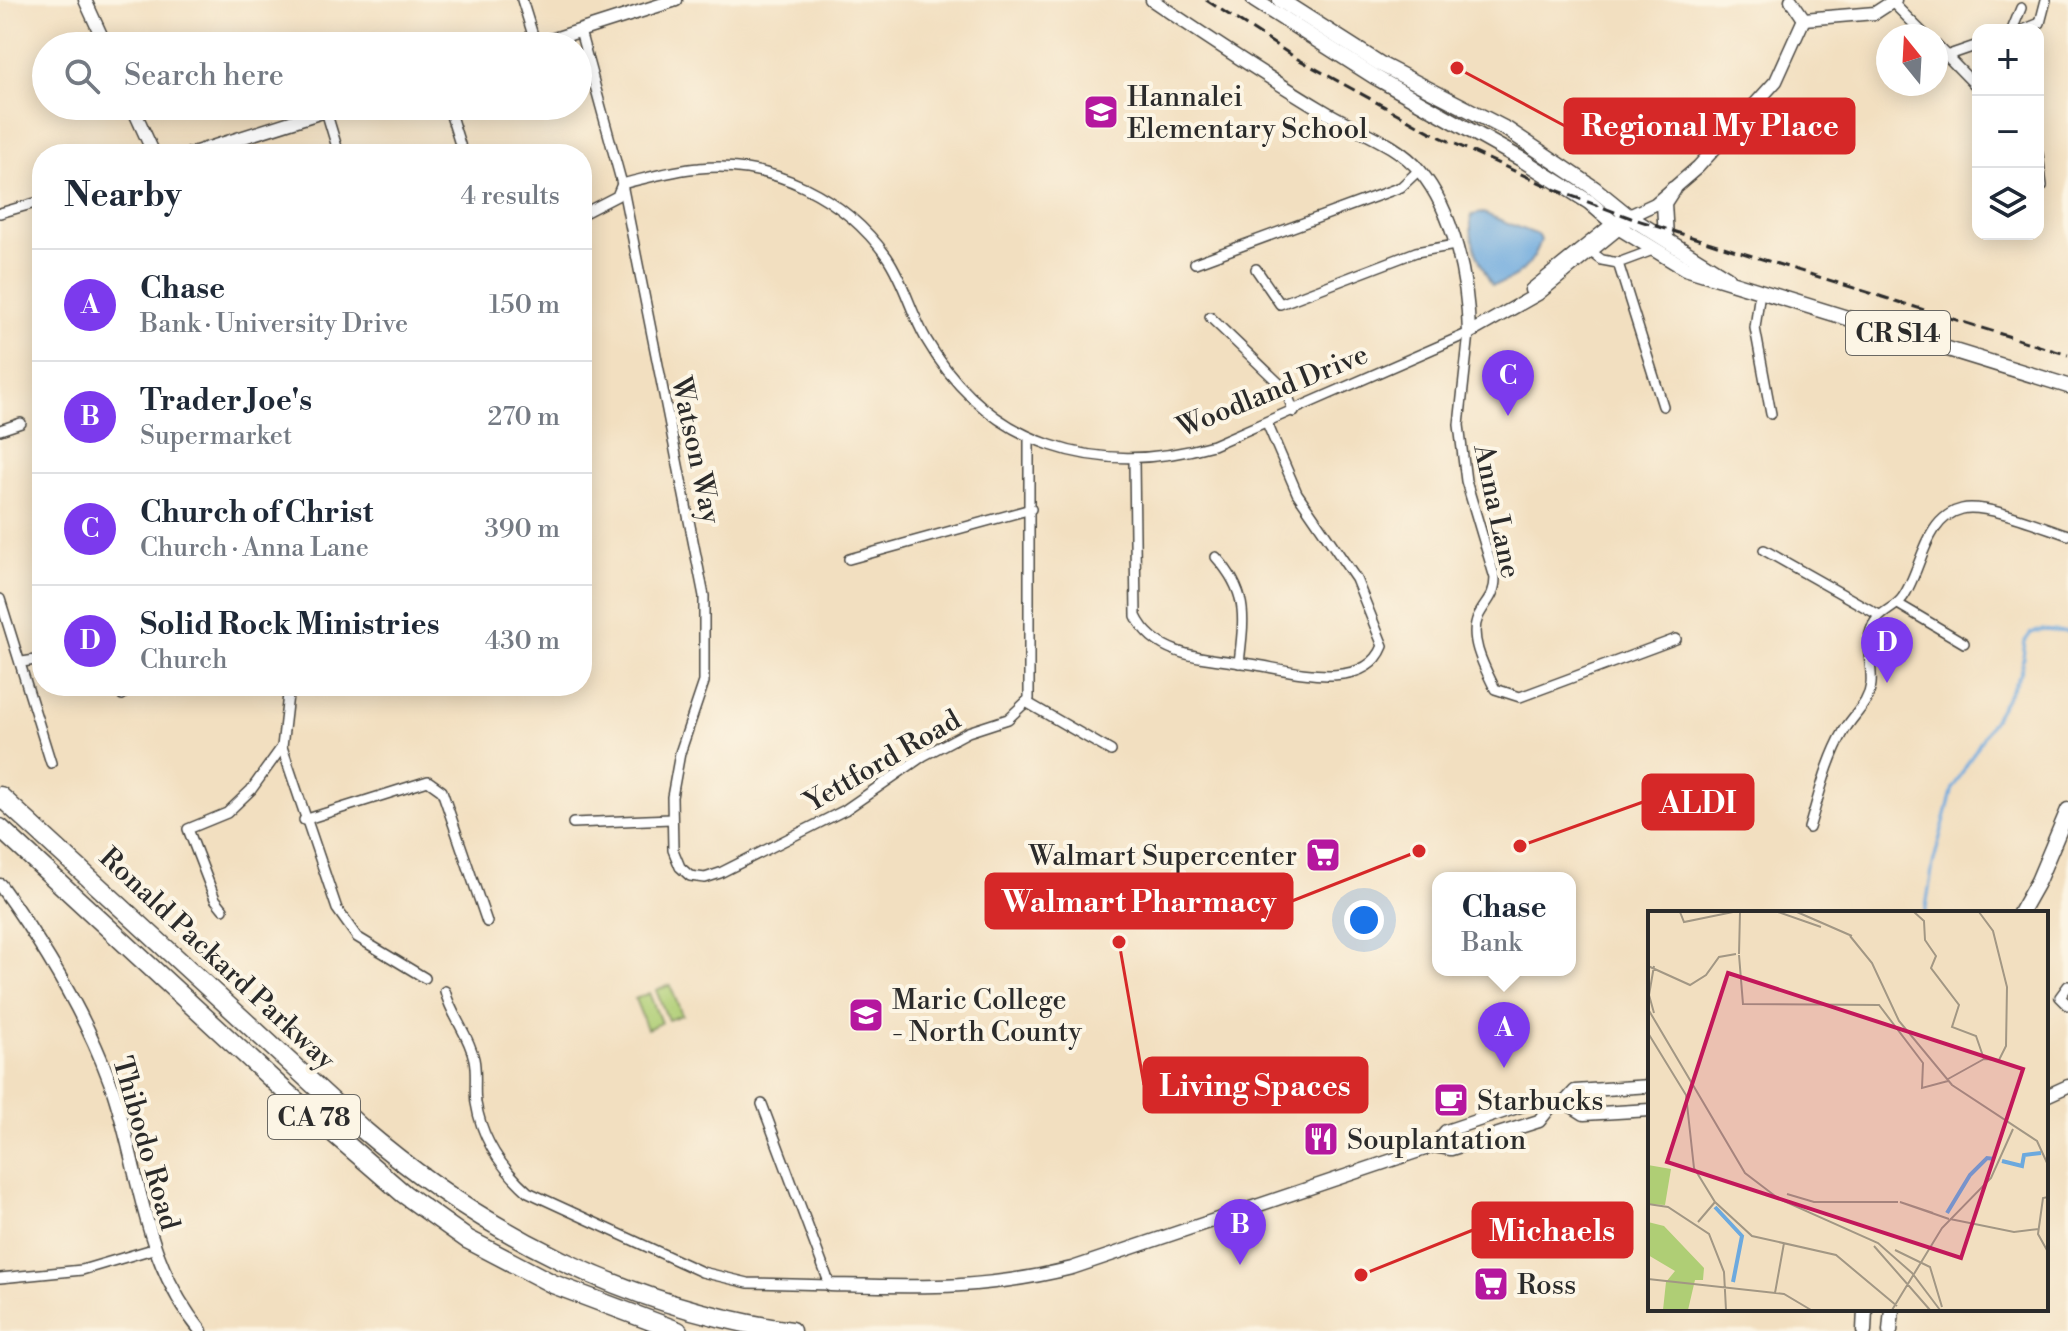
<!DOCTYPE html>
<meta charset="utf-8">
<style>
body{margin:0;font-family:"Libre Bodoni",serif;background:#f2f2f3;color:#1f2937}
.controls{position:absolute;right:24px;top:24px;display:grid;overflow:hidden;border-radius:16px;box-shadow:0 4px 20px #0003}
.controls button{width:72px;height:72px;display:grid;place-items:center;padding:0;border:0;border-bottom:2px solid #e0e1e3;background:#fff;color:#1f2937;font:40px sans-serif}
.compass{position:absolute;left:1876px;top:24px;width:72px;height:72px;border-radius:50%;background:#fff;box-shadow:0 4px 20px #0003;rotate:342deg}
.you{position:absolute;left:1364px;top:920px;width:28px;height:28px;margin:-20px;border:6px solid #fff;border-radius:50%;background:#1a73e8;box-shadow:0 0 0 12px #1a73e833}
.badge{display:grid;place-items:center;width:52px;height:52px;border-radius:50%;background:#7c3aed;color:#fff;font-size:26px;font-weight:700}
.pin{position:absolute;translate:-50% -66px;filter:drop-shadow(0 2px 4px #0008)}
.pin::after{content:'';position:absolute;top:42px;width:28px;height:24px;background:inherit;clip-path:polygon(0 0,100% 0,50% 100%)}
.popup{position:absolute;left:1432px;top:872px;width:144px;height:104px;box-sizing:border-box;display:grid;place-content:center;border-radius:16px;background:#fff;filter:drop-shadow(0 2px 6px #0005);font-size:26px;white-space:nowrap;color:#747a83}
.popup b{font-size:30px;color:#1f2937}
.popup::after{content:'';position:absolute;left:50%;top:100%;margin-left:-16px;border:16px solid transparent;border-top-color:#fff}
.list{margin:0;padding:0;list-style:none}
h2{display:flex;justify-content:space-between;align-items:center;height:104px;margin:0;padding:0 32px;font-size:34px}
h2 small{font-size:26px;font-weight:400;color:#747a83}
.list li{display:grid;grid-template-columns:52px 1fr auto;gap:24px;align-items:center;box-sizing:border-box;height:112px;padding:0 32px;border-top:2px solid #e0e1e3}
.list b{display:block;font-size:30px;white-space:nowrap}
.list p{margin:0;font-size:26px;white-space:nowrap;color:#747a83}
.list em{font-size:26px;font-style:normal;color:#747a83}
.icon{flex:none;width:44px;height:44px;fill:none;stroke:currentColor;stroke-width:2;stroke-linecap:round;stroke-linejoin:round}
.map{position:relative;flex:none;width:2068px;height:1331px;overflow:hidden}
.search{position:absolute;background:#fff;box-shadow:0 4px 20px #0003;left:32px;top:32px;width:560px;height:88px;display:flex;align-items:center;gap:20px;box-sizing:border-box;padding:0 28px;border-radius:44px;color:#747a83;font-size:30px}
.panel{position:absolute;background:#fff;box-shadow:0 4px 20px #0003;left:32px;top:144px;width:560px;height:552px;border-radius:32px}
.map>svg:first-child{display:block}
.green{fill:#afce75;stroke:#6d7c50;stroke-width:2}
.water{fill:#6ca9de;stroke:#4c6a84;stroke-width:2}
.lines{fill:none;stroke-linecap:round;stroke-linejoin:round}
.stream{stroke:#6ca9de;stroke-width:3}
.minor-casing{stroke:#494641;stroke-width:12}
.tertiary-casing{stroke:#494641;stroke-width:15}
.secondary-casing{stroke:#494641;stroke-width:17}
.primary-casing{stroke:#494641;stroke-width:17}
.motorway-casing{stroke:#494641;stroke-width:21}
.minor{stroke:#fff;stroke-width:9}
.tertiary{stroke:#fff;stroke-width:12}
.secondary{stroke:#fff;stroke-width:14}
.primary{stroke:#fff;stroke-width:14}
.motorway{stroke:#fff;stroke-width:18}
.rail{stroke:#2b2b2b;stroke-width:3;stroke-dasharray:12 6;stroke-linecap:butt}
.labels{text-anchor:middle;stroke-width:8;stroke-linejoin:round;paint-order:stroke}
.shield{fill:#fcf5e5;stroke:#6a6863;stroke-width:2}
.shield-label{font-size:26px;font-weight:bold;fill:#2b2b2b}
.poi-label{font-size:28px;fill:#2b2b2b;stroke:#fcf5e5;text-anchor:start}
.street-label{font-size:28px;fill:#2b2b2b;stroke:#fcf5e5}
.inset-river{fill:none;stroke:#6ca9de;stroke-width:4}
.inset-road{fill:none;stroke:#a29784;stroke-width:2}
.view{fill:#c2185b;fill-opacity:0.15;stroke:#c2185b;stroke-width:4}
.inset-edge{fill:none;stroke:#2b2b2b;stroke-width:4}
.leader{fill:none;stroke:#d62828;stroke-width:3}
.callout-dot{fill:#d62828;stroke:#fcf5e5;stroke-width:3}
.callout{fill:#d62828;stroke:#d62828;stroke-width:3}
.callout-label{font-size:30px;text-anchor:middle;font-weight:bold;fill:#fff}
</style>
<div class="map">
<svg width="2068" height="1331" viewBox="0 0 2068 1331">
<rect width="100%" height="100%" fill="#fcf5e5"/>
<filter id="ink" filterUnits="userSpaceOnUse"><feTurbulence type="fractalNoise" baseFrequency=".0125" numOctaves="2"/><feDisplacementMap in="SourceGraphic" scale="16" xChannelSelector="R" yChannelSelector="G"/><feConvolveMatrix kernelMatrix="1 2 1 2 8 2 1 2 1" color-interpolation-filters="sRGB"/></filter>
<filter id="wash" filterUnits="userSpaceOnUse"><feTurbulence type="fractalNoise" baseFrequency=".006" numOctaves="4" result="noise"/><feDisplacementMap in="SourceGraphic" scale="32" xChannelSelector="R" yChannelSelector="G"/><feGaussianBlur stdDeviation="1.8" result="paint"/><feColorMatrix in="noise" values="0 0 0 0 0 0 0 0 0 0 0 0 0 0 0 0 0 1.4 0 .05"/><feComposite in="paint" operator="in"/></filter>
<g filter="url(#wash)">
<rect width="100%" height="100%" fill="#f2dfc0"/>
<g class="green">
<polygon points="670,985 682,1015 668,1020 656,990"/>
<polygon points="649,993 661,1023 647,1029 635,999"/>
</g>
<path class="water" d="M1483,213L1538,235L1541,240C1534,263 1516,282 1492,285C1481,266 1467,236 1472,215Z"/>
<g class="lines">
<polyline class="stream" points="1925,913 1933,864 1953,788 2021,673 2025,641 2031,633 2042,630 2068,632"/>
</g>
</g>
<g filter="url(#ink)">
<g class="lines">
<defs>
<g id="minor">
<polyline points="522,0 536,45"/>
<polyline points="1893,3 1926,36"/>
<polyline points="2012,30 2021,8"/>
<polyline points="2023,30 2040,23 2046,0"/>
<polyline points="580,31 622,184 704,596 704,682 680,753 672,797 673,850 680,867 690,876 705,878 720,873 845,810 923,756 968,732 1008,719 1029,699 1029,438"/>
<polyline points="1936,45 1978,88"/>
<polyline points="1946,56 1978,45"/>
<polyline points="448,106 463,154"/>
<polyline points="326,111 339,154"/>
<polyline points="2038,154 2042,186"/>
<polyline points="0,213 42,201"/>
<path d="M582,214L617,196L622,184C647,178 673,170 699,168C772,160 845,198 887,257C904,282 911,313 926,339C989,447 1097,478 1213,445L1469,333L1459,425L1466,481L1495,578C1495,597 1485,602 1478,617C1468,639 1486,670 1495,689L1520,697L1676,639"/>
<polyline points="1653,250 1618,263 1663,406"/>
<polyline points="1591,252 1602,260 1618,263"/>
<polyline points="1195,263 1401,187 1419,170"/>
<polyline points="1256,269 1280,304 1416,252 1455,245"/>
<polyline points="1760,291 1755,328 1771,414"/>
<polyline points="1210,317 1285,389 1294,412"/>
<polyline points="0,430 21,423"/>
<path d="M1134,460L1136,616C1157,661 1216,658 1257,665C1293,671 1365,692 1383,646L1356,579L1297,493L1267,423"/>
<polyline points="1764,550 1879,615"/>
<path d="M1216,557C1249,594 1244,617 1239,663"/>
<polyline points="849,559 1031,509"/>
<polyline points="0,599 51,763"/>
<polyline points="1898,604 1964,643"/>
<polyline points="22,662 42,659"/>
<polyline points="119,686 122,695"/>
<polyline points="289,686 282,747 337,909 357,937 425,978"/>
<polyline points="1026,702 1111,751"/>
<polyline points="304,820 428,781 442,791 487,922"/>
<polyline points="573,823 671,819"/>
<path d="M1809,828C1819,796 1827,760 1844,731C1853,715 1869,704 1871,684C1873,663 1863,647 1873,625C1880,611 1895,609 1903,597C1922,570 1924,518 1962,509C1986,503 2043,527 2068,535"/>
<polyline points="223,909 215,899 188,829 227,813 251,790 282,747"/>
<polyline points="2068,986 2060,997 2068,1005"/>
<path d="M445,991C451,1016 469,1034 474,1059C477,1073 474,1089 476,1103C482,1140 501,1168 528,1192L702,1272L748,1283L830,1285L762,1104"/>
<polyline points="0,1278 82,1270 153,1249"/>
</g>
<g id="tertiary">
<polyline points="85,0 106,46"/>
<path d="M1152,0C1208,38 1264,75 1322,110C1354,130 1396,142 1420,171C1454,212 1468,280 1469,333L1538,294L1624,224"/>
<polyline points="1791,0 1804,19"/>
<polyline points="1804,19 1875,13 1895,0"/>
<polyline points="532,46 676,0"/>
<polyline points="132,106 154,154"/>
<polyline points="190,154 341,106"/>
<polyline points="1531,290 1614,223 1655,204 1698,167 1776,81 1804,19"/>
<path d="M0,885C44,946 84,1011 110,1082C141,1169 140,1257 201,1331"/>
<polyline points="2046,1096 2068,1086"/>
<polyline points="1565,1102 1584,1114 1650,1110"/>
<polyline points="1434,1146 1446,1131 1532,1102 1551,1106 1565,1102 1575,1091 1650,1086"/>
<path d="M830,1285C919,1287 984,1290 1072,1268L1434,1146L1451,1149L1539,1121L1551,1106"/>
</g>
<g id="secondary">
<polyline points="2020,913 2038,881 2068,810"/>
<polyline points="1864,1331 1865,1309"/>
<polyline points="1890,1331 1892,1309"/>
</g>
<g id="primary">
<polyline points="1254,0 1375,77 1521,159 1589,202 1618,227 1685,268 2068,386"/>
<polyline points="1280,0 1382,65 1508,130 1594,188 1631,218 1727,278"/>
<polyline points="1666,238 1664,203 1673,189"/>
</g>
<g id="motorway">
<path d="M0,796L360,1127C483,1233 629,1308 791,1331"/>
<polyline points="0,828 287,1093 404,1194 467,1239 553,1284 678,1331"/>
</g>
</defs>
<use href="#minor" class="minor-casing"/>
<use href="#tertiary" class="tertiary-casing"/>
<use href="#secondary" class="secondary-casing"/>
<use href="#primary" class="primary-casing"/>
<use href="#motorway" class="motorway-casing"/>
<use href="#minor" class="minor"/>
<use href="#tertiary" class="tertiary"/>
<use href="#secondary" class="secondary"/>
<use href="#primary" class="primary"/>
<use href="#motorway" class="motorway"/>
<polyline class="rail" points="1206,0 1296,58 1436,135 1556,190 1631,218 2068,355"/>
</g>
</g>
<defs>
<symbol id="school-square" viewBox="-11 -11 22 22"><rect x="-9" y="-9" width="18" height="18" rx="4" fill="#b5179e" stroke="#fcf5e5"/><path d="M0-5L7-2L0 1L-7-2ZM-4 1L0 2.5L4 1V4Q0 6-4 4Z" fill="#fff"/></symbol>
<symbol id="supermarket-square" viewBox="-11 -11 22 22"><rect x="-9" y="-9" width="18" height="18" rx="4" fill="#b5179e" stroke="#fcf5e5"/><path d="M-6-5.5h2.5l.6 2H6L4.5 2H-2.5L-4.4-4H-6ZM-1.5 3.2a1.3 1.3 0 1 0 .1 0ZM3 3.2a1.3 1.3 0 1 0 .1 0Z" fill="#fff"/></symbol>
<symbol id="cafe-square" viewBox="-11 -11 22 22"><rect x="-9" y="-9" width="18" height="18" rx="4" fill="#b5179e" stroke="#fcf5e5"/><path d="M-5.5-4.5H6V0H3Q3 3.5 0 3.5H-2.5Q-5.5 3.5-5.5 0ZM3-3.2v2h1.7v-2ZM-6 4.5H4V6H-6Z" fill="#fff"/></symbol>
<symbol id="restaurant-square" viewBox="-11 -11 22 22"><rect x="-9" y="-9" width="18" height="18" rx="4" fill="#b5179e" stroke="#fcf5e5"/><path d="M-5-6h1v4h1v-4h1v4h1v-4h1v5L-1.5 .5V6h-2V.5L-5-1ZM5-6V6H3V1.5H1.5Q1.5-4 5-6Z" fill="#fff"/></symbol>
</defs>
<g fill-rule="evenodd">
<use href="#school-square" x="1081" y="92" width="40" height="40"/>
<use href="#supermarket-square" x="1303" y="835" width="40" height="40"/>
<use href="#school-square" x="846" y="995" width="40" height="40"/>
<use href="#cafe-square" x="1431" y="1080" width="40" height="40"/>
<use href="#restaurant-square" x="1301" y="1119" width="40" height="40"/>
<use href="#supermarket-square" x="1471" y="1264" width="40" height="40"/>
</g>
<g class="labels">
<g class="shield">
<rect x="1846" y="311" width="104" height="44" rx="6"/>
<rect x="268" y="1095" width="92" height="44" rx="6"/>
</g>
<g class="shield-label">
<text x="1898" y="342">CR S14</text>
<text x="314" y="1126">CA 78</text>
</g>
<g class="poi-label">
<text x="1127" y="106">Hannalei<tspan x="1127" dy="32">Elementary School</tspan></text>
<text x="1297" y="865" text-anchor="end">Walmart Supercenter</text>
<text x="892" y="1009">Maric College<tspan x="892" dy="32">- North County</tspan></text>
<text x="1477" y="1110">Starbucks</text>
<text x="1347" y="1149">Souplantation</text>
<text x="1517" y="1294">Ross</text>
</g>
<g class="street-label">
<text transform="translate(1272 390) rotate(-22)" y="10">Woodland Drive</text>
<text transform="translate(697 450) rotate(78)" y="10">Watson Way</text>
<text transform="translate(1498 511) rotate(78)" y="10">Anna Lane</text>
<text transform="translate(882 760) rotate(-30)" y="10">Yettford Road</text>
<text transform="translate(218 958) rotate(43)" y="10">Ronald Packard Parkway</text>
<text transform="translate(147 1143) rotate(74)" y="10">Thibodo Road</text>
</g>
</g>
<g transform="translate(1648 911)">
<rect width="400" height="400" fill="#f2dfc0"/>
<path d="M0,254L23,258L17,294L0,293ZM0,311L16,315L56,357L55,369H47L40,399H15L18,371L27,360L0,344Z" fill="#afce75"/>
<path class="inset-river" d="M354,250L374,255L376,244L393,242M67,296L94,325L85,371M299,302L322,264L339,247L347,248"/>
<path class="inset-road" d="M32,1L36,11L85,1M130,1L173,16M149,1L204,25M266,1L276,10L277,29L288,45L283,57L311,94L304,116L328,125L336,148M331,1L345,20L359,76L358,135L351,149L336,148M202,25L224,52L251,110L304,174L389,230L400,254M91,43L92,1M91,44L95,93L231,94L275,152L274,177L300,170M0,55L42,74L58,64L71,46L88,43M6,55L1,84L6,102M0,98L97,262L131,288L230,332L264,362L292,399M0,122L38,184L46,257L67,291L104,325L188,344L249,395M300,168L336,148M139,283L166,291H250M400,286L395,287L390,323L400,341M252,291L285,302M252,291L301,308M0,293L20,296L61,323L76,361L78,399M302,308L366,321L391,318M50,311L67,291M226,335L282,399M247,339L282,356L294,396M0,368L136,383L163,399M127,382L136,332M244,399L294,317L343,267L365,218"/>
<path class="view" d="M80,62L375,158L313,347L19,251Z"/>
<rect width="400" height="400" class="inset-edge"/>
</g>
<path class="leader" d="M1457 68L1565 126M1520 846L1643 802M1419 851L1292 901M1119 942L1144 1085M1361 1275L1473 1230"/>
<g class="callout-dot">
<circle cx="1457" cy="68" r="8"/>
<circle cx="1520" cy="846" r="8"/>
<circle cx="1419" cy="851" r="8"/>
<circle cx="1119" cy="942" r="8"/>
<circle cx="1361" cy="1275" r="8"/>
</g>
<g class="callout">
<rect x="1565" y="99" width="289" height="54" rx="8"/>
<rect x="1643" y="775" width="110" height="54" rx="8"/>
<rect x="986" y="874" width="306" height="54" rx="8"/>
<rect x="1144" y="1058" width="223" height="54" rx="8"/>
<rect x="1473" y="1203" width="159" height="54" rx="8"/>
</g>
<g class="callout-label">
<text x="1710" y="136">Regional My Place</text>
<text x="1698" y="813">ALDI</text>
<text x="1139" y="912">Walmart Pharmacy</text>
<text x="1255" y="1096">Living Spaces</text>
<text x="1552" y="1241">Michaels</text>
</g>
</svg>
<div class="controls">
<button>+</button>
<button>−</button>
<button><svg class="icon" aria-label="layers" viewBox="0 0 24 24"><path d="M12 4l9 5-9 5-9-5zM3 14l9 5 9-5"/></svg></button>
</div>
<svg class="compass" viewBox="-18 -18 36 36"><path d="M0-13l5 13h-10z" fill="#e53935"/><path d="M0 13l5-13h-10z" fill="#747a83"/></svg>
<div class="you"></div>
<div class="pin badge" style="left:1504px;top:1068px">A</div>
<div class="popup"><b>Chase</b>Bank</div>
<div class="pin badge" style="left:1240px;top:1265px">B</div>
<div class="pin badge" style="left:1508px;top:416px">C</div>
<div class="pin badge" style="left:1887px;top:683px">D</div>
<div class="search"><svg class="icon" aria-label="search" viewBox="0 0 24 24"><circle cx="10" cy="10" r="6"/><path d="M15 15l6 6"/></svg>Search here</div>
<section class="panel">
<h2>Nearby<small>4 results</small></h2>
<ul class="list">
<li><span class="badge">A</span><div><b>Chase</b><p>Bank · University Drive</p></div><em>150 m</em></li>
<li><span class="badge">B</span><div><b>Trader Joe's</b><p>Supermarket</p></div><em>270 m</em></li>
<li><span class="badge">C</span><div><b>Church of Christ</b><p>Church · Anna Lane</p></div><em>390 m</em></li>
<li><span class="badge">D</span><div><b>Solid Rock Ministries</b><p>Church</p></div><em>430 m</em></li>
</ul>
</section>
</div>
